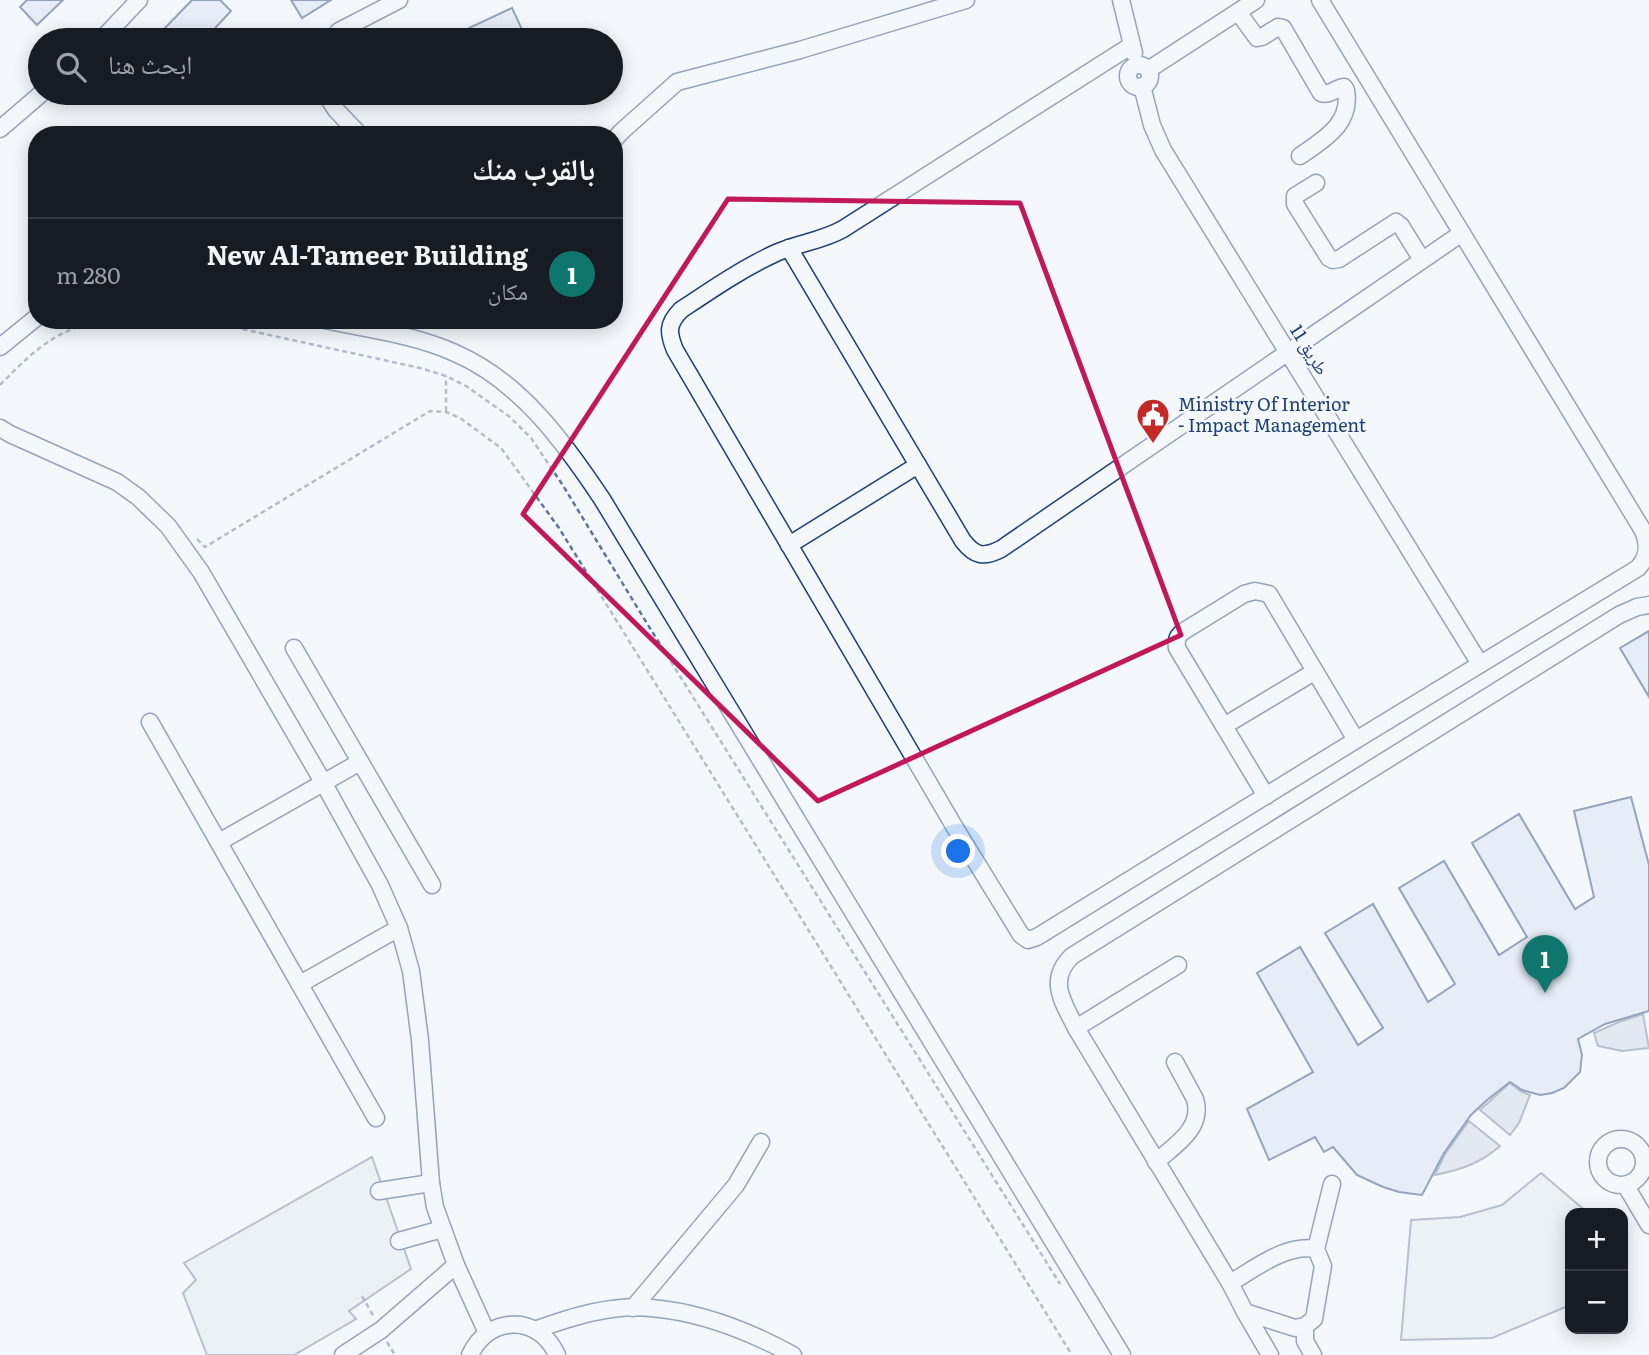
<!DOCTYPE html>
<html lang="ar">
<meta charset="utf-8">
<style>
body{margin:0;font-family:Literata,"Noto Naskh Arabic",serif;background:#20242c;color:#f1f3f6;direction:rtl}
.controls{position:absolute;right:21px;bottom:21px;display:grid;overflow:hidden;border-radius:14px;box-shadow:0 4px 18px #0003}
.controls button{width:63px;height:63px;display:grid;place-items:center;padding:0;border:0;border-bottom:2px solid #363941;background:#171b24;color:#f1f3f6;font:35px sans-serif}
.you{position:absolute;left:959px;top:852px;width:24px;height:24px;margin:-18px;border:5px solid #fff;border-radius:50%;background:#1a73e8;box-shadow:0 0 0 10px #1a73e833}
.badge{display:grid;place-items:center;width:46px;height:46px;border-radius:50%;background:#0f766e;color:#fff;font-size:23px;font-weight:700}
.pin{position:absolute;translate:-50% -58px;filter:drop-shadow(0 2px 4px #0008)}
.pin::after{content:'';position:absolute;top:37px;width:24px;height:21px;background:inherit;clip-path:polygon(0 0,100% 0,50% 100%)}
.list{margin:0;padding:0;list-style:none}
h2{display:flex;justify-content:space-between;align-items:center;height:91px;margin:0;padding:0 28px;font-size:30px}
h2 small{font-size:23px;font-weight:400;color:#9ea1a6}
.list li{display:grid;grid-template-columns:46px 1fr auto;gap:21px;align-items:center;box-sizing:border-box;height:112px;padding:0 28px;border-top:2px solid #363941}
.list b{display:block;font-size:26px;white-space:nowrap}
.list p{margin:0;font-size:23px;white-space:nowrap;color:#9ea1a6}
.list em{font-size:23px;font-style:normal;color:#9ea1a6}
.icon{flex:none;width:38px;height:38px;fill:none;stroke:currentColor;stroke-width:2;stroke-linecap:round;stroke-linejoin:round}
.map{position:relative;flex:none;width:1649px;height:1355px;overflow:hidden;direction:ltr}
.search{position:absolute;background:#171b24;box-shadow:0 4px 18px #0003;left:28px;top:28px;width:595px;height:77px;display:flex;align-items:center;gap:18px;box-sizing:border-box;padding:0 24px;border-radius:38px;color:#9ea1a6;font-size:26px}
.panel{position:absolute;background:#171b24;box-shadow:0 4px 18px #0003;left:28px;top:126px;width:595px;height:203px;border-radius:28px;direction:rtl}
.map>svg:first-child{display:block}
.parking{fill:#e3e8f0;stroke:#687fa3;stroke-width:2}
.water{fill:#cfd7e4;stroke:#687fa3;stroke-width:2}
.building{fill:#d5e0f0;stroke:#1d3f73;stroke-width:2}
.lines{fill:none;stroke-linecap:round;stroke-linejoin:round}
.minor-casing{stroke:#1d3f73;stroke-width:19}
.path{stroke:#5e769c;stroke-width:2.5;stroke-dasharray:5 3.5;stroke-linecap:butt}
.minor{stroke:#f4f7fb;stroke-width:16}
.marked{fill:none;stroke:#c2185b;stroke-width:5;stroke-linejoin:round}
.labels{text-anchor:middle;stroke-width:5;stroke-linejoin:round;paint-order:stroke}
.street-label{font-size:18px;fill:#1d3f73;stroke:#f4f7fb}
.poi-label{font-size:18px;fill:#1d3f73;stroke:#f4f7fb;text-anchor:start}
</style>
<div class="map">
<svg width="1649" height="1355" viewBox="0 0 1649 1355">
<rect width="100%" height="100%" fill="#f4f7fb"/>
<g class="parking">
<polygon points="372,1157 411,1269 349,1311 356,1319 294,1355 207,1355 183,1293 196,1280 184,1263"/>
<polygon points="1541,1173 1588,1213 1570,1213 1570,1305 1492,1338 1401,1340 1411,1220 1460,1217 1502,1205"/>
</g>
<g class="water">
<polygon points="1643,1014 1649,1048 1622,1051 1598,1046 1594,1033 1619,1022"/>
<polygon points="1510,1083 1520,1091 1530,1095 1519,1123 1510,1135 1480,1110"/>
<path d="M1469,1121L1500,1146C1481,1163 1460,1170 1435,1175L1445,1154Z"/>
</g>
<g class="building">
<polygon points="27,0 63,0 37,25 20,7"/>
<polygon points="192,0 220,0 231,11 204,40 174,40 163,30"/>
<polygon points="291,0 331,0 302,18"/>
<polygon points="512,8 526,38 520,40 474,40 469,28"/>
<polygon points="1649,631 1649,697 1620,648"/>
<polygon points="1631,797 1649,865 1649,1011 1605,1024 1578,1039 1582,1055 1580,1072 1564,1088 1552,1093 1540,1095 1522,1090 1510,1082 1487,1100 1471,1115 1444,1153 1422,1195 1399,1192 1383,1187 1357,1175 1333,1147 1324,1152 1315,1137 1269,1160 1247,1109 1313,1072 1257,973 1300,947 1358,1045 1383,1028 1325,933 1373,904 1428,1002 1455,984 1399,888 1444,861 1499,955 1527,937 1472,843 1519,814 1575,909 1594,897 1574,811"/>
</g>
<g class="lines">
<defs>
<g id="minor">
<polyline points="1121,0 1134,53"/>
<path d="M1238,12L1257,38L1262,37L1278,27L1283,28L1321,93C1329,96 1336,88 1344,87L1346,90C1352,124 1324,139 1300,156"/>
<polyline points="101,40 139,0"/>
<polyline points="331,40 339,31 399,0"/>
<path d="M1132,45L843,229C822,241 798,243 776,253C743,268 711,290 681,310C667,324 668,333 675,350L954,826L1021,935L1028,940L1037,937L1356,740L1638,568C1649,556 1649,543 1642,529L1320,0"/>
<circle cx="1139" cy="76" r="11"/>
<polyline points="1148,70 1256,0"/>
<polyline points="1142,86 1152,125 1163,150 1480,664"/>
<polyline points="325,93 336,110 360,135"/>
<polyline points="0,129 42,93"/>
<polyline points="614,140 621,132 677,82 800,50 966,0"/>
<polyline points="1316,183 1295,196 1295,204 1329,258 1333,260 1339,259 1396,222 1401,226 1422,260"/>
<path d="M789,248L963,541C975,556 983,558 1001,549L1462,233"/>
<path d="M325,320C366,329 416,335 455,353C520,381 564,442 602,499L1122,1355"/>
<polyline points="0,347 37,317"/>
<polyline points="0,428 10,434 117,482 138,497 168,526 201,572 323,782 380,885 399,928 411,971 420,1040 431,1183 435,1207 456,1265 487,1333"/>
<polyline points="789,545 918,465"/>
<polyline points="294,648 432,885"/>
<polyline points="150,722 376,1118"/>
<polyline points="1224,726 1314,672"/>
<path d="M1266,796L1177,648C1176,640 1177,636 1184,631L1244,594L1255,591L1269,594L1356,740"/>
<polyline points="219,842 360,762"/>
<polyline points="300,984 399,928"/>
<polyline points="1076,1028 1178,965"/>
<circle cx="1621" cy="1162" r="23"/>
<path d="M1156,1162C1175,1145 1204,1128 1195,1099L1175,1062"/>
<polyline points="1626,1186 1649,1225"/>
<polyline points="379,1191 431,1183"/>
<polyline points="399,1241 442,1229"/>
<path d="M1316,1249C1285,1244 1256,1268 1230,1283L1245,1312L1295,1328L1305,1326L1314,1319L1323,1266L1316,1249L1332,1184"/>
<path d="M1230,1283L1076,1028C1063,1002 1047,980 1072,956L1619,615L1637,607L1649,605"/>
<polyline points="633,1308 736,1185 761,1142"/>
<polyline points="1245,1312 1270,1355"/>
<polyline points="1305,1326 1305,1341 1313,1355"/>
<path d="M535,1330C571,1317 611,1304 651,1308C701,1312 749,1331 793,1355"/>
<polyline points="343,1355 381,1330 456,1265"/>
<path d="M470,1355C488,1315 539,1314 557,1355"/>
</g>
</defs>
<use href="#minor" class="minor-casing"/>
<g class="path">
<polyline points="201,320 420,368 446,376 466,386 510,417 531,438 562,484 648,625 1060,1284"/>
<path d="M0,385C20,365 39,344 66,332C76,327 87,324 98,320"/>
<polyline points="446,411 446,376"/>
<polyline points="197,539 205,547 430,411 446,412 460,418 501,448 559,528 1072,1355"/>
<polyline points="362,1296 374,1317"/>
<polyline points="387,1342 395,1355"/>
</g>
<use href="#minor" class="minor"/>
</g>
<path d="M0 0H1649V1355H0ZM728,199L1020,203L1181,635L818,801L523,514Z" fill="#f4f7fb" fill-opacity=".55" fill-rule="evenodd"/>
<path class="marked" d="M728,199L1020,203L1181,635L818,801L523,514Z"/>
<defs>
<symbol id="civic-pin" viewBox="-11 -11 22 30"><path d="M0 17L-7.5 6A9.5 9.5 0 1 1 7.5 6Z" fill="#c62828" stroke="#f4f7fb"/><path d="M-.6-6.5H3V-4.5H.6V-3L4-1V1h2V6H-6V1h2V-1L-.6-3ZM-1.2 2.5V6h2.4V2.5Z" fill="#fff"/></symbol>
</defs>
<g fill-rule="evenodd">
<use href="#civic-pin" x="1134" y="396" width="38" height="52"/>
</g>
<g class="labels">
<g class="street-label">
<text transform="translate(1309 350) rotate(58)" y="6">طريق 11</text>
</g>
<g class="poi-label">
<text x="1178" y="411">Ministry Of Interior<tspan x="1178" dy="21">- Impact Management</tspan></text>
</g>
</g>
</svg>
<div class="controls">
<button>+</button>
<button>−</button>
</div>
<div class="you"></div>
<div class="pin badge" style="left:1545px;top:993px">1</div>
<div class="search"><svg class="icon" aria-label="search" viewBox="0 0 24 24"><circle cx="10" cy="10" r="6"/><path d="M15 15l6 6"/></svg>ابحث هنا</div>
<section class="panel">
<h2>بالقرب منك<small></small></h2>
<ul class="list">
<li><span class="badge">1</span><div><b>New Al-Tameer Building</b><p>مكان</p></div><em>280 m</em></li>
</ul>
</section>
</div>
